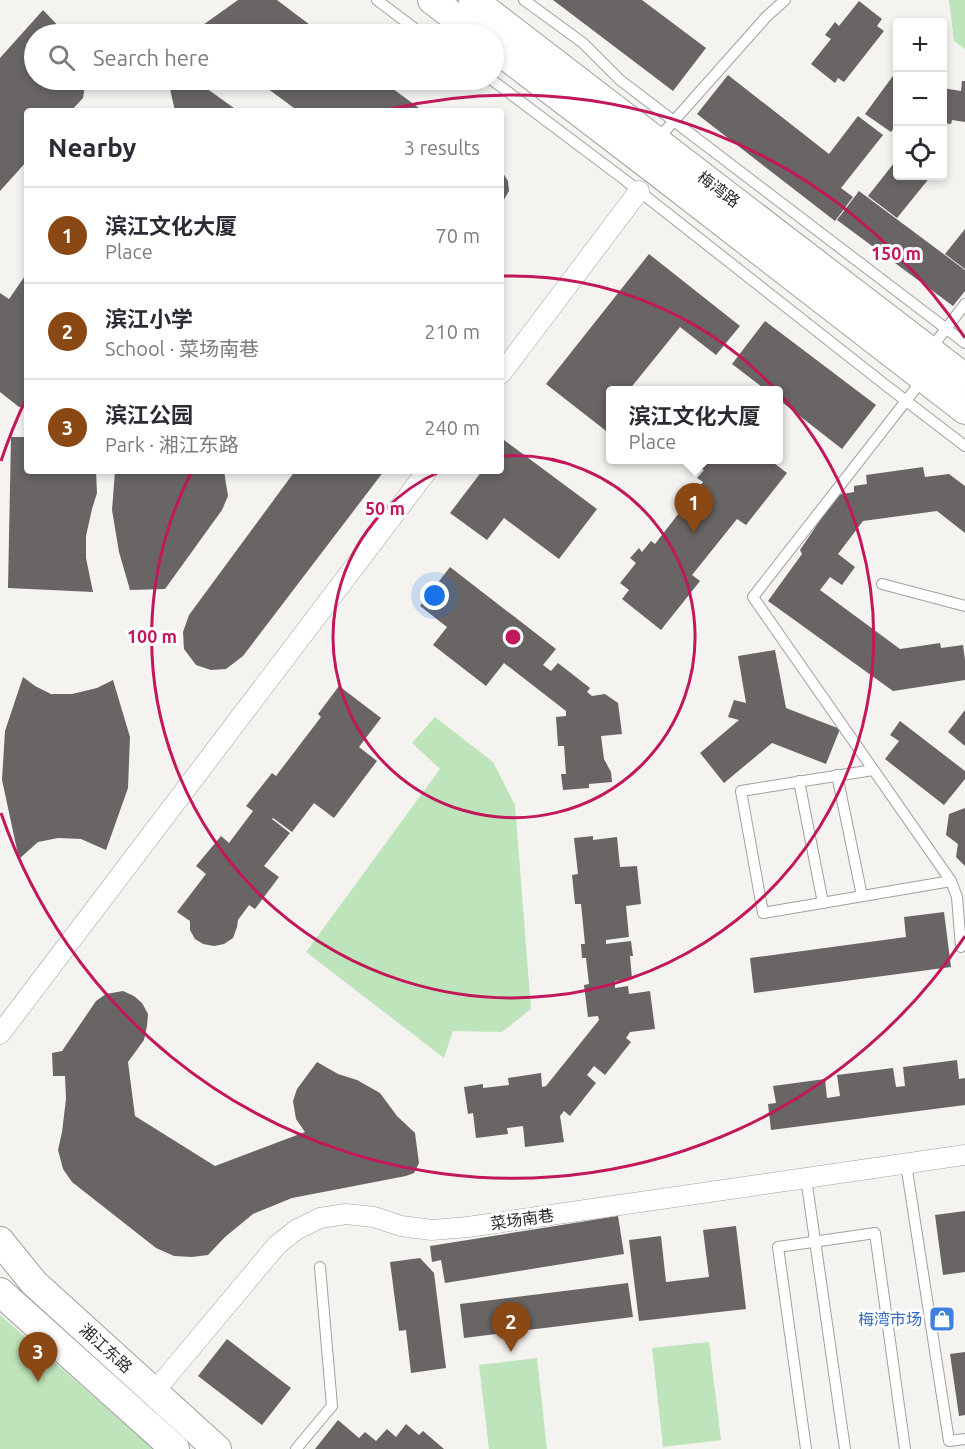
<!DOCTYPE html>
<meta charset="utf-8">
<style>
body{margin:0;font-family:Ubuntu,"Noto Sans SC",sans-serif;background:#f7f7f7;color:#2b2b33}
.controls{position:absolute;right:18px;top:18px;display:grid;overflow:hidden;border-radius:6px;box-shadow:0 3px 9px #0003}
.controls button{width:54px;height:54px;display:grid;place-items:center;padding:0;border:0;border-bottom:2px solid #e1e1e2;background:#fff;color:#2b2b33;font:30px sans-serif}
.you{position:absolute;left:435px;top:596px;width:21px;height:21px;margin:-15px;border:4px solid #fff;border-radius:50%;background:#1a73e8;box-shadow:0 0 0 9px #1a73e833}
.badge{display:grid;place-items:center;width:39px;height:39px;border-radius:50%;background:#8a4914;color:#fff;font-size:20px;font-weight:700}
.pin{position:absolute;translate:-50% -50px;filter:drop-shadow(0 2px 3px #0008)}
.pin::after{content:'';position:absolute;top:32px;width:21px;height:18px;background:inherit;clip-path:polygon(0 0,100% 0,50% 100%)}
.popup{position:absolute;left:606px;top:386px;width:177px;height:78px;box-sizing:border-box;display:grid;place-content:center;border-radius:6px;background:#fff;filter:drop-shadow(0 2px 4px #0005);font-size:20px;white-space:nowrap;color:#7c7c81}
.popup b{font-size:22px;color:#2b2b33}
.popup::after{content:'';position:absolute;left:50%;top:100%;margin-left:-12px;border:12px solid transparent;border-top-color:#fff}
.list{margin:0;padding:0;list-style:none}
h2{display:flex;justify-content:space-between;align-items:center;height:78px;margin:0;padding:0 24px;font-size:26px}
h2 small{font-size:20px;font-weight:400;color:#7c7c81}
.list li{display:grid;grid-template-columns:39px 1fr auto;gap:18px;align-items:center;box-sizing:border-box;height:96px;padding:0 24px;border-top:2px solid #e1e1e2}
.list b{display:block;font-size:22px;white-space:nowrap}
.list p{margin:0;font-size:20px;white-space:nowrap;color:#7c7c81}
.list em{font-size:20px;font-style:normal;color:#7c7c81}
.icon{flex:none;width:33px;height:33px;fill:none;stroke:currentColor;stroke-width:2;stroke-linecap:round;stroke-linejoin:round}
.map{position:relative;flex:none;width:965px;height:1449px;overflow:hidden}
.search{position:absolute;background:#fff;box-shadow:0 3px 9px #0003;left:24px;top:24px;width:480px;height:66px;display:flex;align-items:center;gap:15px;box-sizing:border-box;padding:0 21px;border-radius:33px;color:#7c7c81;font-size:22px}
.panel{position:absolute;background:#fff;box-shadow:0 3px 9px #0003;left:24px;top:108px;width:480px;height:366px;border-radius:6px}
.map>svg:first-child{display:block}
.green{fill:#bde4ba}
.building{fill:#686564}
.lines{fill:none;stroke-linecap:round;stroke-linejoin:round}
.lane-casing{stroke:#a2a09d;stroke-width:12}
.street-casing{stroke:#a2a09d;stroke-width:21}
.secondary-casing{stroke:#a2a09d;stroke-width:30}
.lane{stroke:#fff;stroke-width:10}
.street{stroke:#fff;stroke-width:20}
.secondary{stroke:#fff;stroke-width:28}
.ring{fill:none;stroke:#c2185b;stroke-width:3}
.labels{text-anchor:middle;stroke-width:6;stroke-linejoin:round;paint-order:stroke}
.street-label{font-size:16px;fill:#2b2a29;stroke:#fff}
.shop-label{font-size:16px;fill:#366cbe;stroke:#fff;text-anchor:end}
.centre{fill:#c2185b;stroke:#fff;stroke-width:3}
.ring-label{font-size:18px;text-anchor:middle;font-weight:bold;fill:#c2185b;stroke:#fff;stroke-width:6;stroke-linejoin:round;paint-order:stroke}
</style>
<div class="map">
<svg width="965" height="1449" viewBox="0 0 965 1449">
<rect width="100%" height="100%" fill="#f5f3f0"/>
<g class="green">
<polygon points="949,0 965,0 965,49 954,41"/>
<polygon points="435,717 493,762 515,805 531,1009 502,1032 453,1031 444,1058 306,952 440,769 412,743"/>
<polygon points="0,1315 154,1449 0,1449"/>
<polygon points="709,1342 721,1440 663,1447 652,1348"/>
<polygon points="537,1358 547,1449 489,1449 479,1365"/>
</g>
<g class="building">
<polygon points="238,0 277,0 322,34 179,34 200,27"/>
<polygon points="553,0 642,0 706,48 673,91"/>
<polygon points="859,1 882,19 877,26 884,31 844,82 838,78 835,83 811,64 831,39 825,35 835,22 839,26"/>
<polygon points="43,10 66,34 34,34 34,80 86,80 83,98 71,111 27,111 27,161 0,191 0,58"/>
<polygon points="898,69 898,122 891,132 865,114"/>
<polygon points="728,75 829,154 858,116 883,135 841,188 853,197 835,221 697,114"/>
<polygon points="168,80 195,80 238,111 175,111"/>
<polygon points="256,80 381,80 423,111 298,111"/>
<polygon points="962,81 965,81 965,122 952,120 951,124 942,123 942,88 961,91"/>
<polygon points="898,158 898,176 931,176 897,218 868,196"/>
<polygon points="501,170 508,181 509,191 501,205"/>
<polygon points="859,191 965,270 965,291 953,306 837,220"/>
<polygon points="965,229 965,269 945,254"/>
<polygon points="649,254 740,326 716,355 680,327 629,390 610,390 610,434 546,384"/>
<polygon points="27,273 27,407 19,407 0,392 0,293 9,299"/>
<polygon points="765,321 876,405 842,449 778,399 778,390 766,390 732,364"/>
<polygon points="11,437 27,437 27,471 96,471 97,493 92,509 86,536 86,558 93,592 8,588"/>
<polygon points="504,440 597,509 559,559 504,518 487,540 450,513 482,471 501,471 501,445"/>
<polygon points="707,460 770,460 787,473 746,525 737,519 692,575 700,581 661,630 622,599 629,590 620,583 636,563 630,558 639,548 642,552 651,541 655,544 703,482 697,478 704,470 700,468"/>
<polygon points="923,467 925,477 949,474 965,486 965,533 937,511 863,521 838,554 855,567 842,585 830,577 820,590 900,649 940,643 941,648 963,645 965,660 965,680 893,691 768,601 802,554 800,550 837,495 854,492 854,486 867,484 866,475"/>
<polygon points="115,471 224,471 228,496 222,510 165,589 130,590 119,552 112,510"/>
<polygon points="295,471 384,471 243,656 226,669 211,670 196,665 184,649 183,632 189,615"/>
<polygon points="450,567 556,649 543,665 551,671 558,663 590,688 587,692 592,696 605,694 618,703 622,734 601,736 604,759 611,772 612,782 589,784 589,788 563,790 561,774 566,774 564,746 558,746 556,717 566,716 566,711 504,663 486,686 433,645 447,627 420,606"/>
<polygon points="775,650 786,708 840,729 826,764 772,743 724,783 700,753 739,720 728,717 734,700 746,703 738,656"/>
<polygon points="23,677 35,686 51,694 72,694 97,688 113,680 130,737 128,788 106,850 81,839 58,838 38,842 19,859 2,780 5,731"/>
<polygon points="339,686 381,718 359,747 377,761 334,818 314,803 292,832 273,818 272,819 290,833 264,866 279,877 255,909 249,905 238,920 237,927 233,938 224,944 214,946 203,944 195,939 190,930 190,921 177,912 206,874 196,866 221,836 229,843 253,811 246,806 272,773 276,776 321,717 318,714"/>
<polygon points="965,710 965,746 948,732"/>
<polygon points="900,721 965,771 965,779 944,805 885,759 899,741 890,735"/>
<polygon points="965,808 965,866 956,857 958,844 946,835 949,814"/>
<polygon points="593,836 593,840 617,837 620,867 637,866 641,904 626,906 629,937 606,940 606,944 631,941 633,956 630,956 632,979 615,981 615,988 628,986 629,994 650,991 655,1029 630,1032 626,1038 631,1042 605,1075 594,1066 587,1075 596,1083 570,1116 564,1111 560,1116 564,1142 525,1147 523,1126 507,1128 508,1134 476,1138 473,1113 468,1114 464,1087 483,1084 483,1088 509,1085 508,1078 541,1073 542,1087 546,1086 599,1020 598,1016 588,1017 584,985 589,984 586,958 582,958 581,944 585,944 581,904 575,904 572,875 578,874 574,838"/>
<polygon points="944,912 951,967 754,993 750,958 906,937 904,917"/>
<polygon points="123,991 134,996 142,1003 148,1014 147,1026 144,1040 128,1062 135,1116 215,1166 305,1132 296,1119 293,1101 297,1089 317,1062 338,1074 357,1080 380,1093 397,1116 415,1133 419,1163 414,1173 406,1176 292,1198 253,1214 225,1237 208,1255 192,1257 174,1256 156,1248 72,1182 63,1169 58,1150 62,1132 66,1099 65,1076 53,1076 52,1053 62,1051 96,1001 106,994"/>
<polygon points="957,1060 959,1079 965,1078 965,1105 771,1130 768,1104 776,1103 773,1086 825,1079 827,1098 840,1096 837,1075 893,1068 896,1087 905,1086 903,1067"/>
<polygon points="965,1211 965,1272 943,1275 935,1215"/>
<polygon points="618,1216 624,1254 445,1283 441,1260 432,1262 430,1246"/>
<polygon points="736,1226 746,1309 639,1321 629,1240 661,1236 666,1282 709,1277 703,1230"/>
<polygon points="420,1258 434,1273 446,1368 411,1373 406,1330 399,1331 390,1262"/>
<polygon points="628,1283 633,1317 464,1338 460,1304"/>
<polygon points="227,1339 291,1388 262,1425 198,1376"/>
<polygon points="965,1352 965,1415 959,1416 950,1354"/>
<polygon points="338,1420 359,1438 365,1432 376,1441 387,1429 396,1437 406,1424 419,1435 423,1431 444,1449 315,1449"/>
</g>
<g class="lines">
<defs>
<g id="lane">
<polyline points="377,0 422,34"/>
<polyline points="524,0 583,43 620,80 965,343"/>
<polyline points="492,80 625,180 888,387 965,446"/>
<polyline points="656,141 767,16 785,0"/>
<polyline points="929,351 965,304"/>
<polyline points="923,379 753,597 951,881 957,897 961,947"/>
<polyline points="882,584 965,606"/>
<polyline points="873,770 741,791 763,913 951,881"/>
<polyline points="837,775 862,896"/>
<polyline points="799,781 823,903"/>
<polyline points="906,1164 949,1441 965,1439"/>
<polyline points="806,1178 845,1449"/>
<polyline points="296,1449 332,1406 320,1267"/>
<polyline points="806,1449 778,1247 875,1233 905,1449"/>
</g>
<g id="street">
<polyline points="501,374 639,191"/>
<polyline points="0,1034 427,471"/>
<polyline points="154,1392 277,1245 296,1230 320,1218 346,1214 374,1217 401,1226 432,1230 468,1227 965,1155"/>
</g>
<g id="secondary">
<polyline points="432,0 477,34"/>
<polyline points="473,0 965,378"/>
<polyline points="494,47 655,170 965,410"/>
<polyline points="0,1241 34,1283 217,1449"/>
<polyline points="0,1292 175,1449"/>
</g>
</defs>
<use href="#lane" class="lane-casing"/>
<use href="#street" class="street-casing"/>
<use href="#secondary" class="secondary-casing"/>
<use href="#lane" class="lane"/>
<use href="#street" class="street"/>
<use href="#secondary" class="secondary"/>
</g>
<g class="ring">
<path d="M502 456A181 181 0 1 1 441 471"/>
<path d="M504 276A361 361 0 1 1 191 473"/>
<path d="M965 936A542 542 0 0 1 1 813M1 461A542 542 0 0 1 26 399M386 110A542 542 0 0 1 965 338"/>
</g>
<defs>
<symbol id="shop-square" viewBox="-11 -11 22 22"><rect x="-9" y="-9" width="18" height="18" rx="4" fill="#3f7fe0" stroke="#fff"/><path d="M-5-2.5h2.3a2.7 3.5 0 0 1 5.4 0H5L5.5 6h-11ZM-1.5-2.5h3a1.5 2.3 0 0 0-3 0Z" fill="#fff"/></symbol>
</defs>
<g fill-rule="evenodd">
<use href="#shop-square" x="927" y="1304" width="30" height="30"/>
</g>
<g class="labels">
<g class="street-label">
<text transform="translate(719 189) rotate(37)" y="6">梅湾路</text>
<text transform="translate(522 1219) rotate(-8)" y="6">菜场南巷</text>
<text transform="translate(106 1348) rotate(42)" y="6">湘江东路</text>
</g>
<g class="shop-label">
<text x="922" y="1325">梅湾市场</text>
</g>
</g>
<circle cx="513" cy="637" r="9" class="centre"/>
<g class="ring-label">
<text x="896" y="260">150 m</text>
<text x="385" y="515">50 m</text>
<text x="152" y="643">100 m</text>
</g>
</svg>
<div class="controls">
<button>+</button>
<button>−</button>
<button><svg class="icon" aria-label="locate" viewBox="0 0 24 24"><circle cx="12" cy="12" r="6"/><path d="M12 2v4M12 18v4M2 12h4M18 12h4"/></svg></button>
</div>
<div class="you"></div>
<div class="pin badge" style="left:694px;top:533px">1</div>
<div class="popup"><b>滨江文化大厦</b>Place</div>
<div class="pin badge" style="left:511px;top:1352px">2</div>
<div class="pin badge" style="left:38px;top:1382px">3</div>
<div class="search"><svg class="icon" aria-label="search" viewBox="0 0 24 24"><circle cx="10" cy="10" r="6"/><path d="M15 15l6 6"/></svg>Search here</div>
<section class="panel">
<h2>Nearby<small>3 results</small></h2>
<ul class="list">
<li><span class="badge">1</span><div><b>滨江文化大厦</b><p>Place</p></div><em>70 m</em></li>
<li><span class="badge">2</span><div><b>滨江小学</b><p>School · 菜场南巷</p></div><em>210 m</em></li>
<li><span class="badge">3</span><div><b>滨江公园</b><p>Park · 湘江东路</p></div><em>240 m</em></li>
</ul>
</section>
</div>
